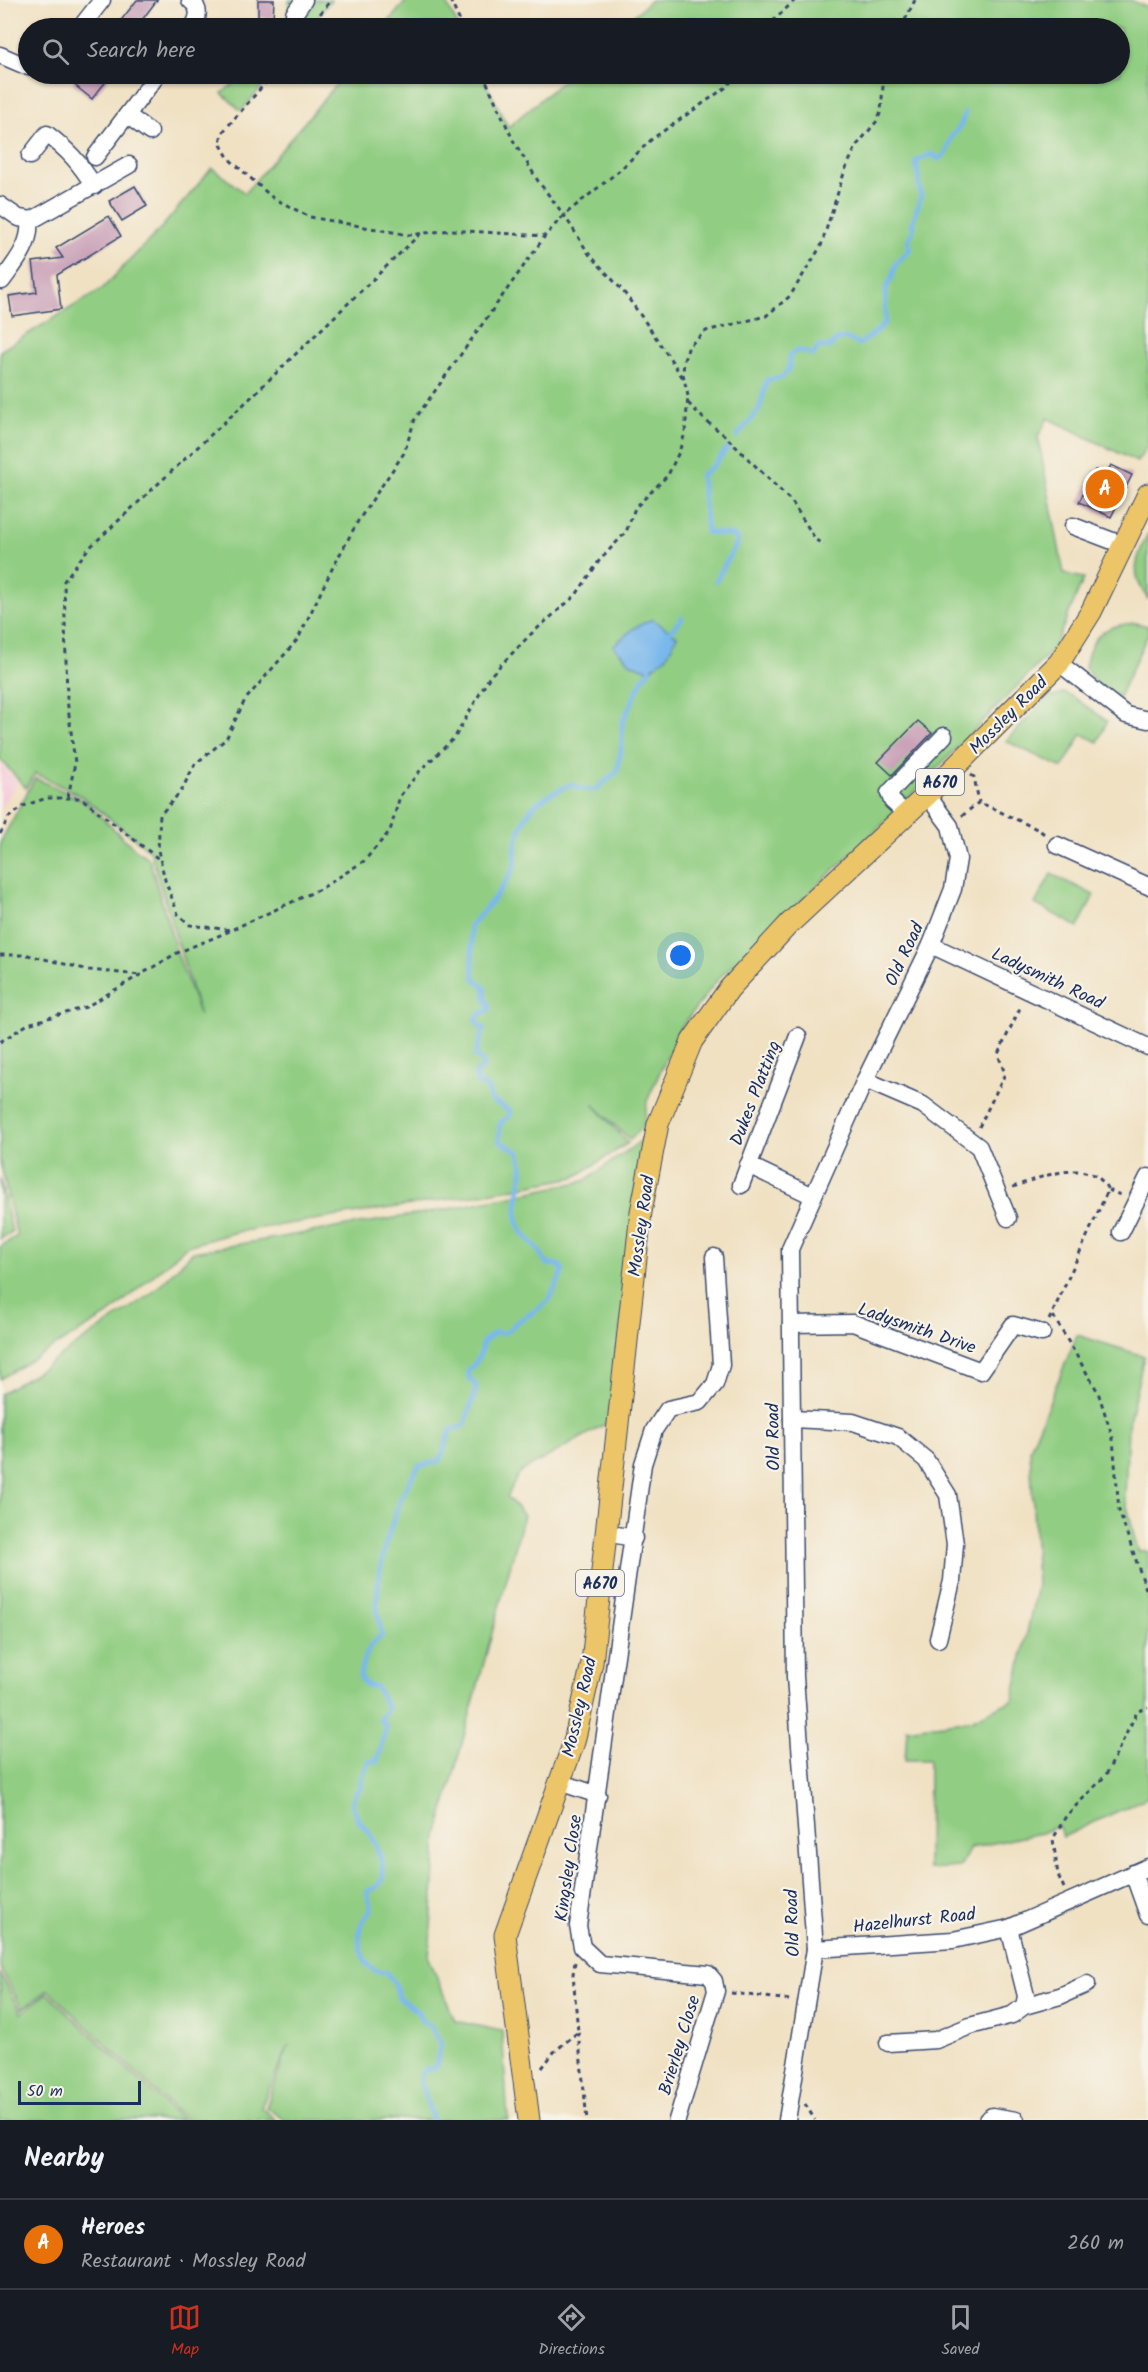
<!DOCTYPE html>
<meta charset="utf-8">
<style>
body{margin:0;font-family:Kalam,sans-serif;background:#20242c;color:#f1f3f6}
.scale{position:absolute;left:18px;bottom:15px;width:123px;box-sizing:border-box;padding-left:6px;border:3px solid #1b2f5e;border-top:0;font-size:16px;line-height:21px;white-space:nowrap;color:#1b2f5e;-webkit-text-stroke:4px #f7f3e8;paint-order:stroke}
.you{position:absolute;left:681px;top:956px;width:21px;height:21px;margin:-15px;border:4px solid #fff;border-radius:50%;background:#1a73e8;box-shadow:0 0 0 9px #1a73e833}
.badge{display:grid;place-items:center;width:39px;height:39px;border-radius:50%;background:#c8321e;color:#fff;font-size:20px;font-weight:700}
.pin{position:absolute;translate:-50% -50%;border:3px solid #fff;box-shadow:0 2px 6px #0006}
.list{margin:0;padding:0;list-style:none}
h2{display:flex;justify-content:space-between;align-items:center;height:78px;margin:0;padding:0 24px;font-size:26px}
h2 small{font-size:20px;font-weight:400;color:#9ea1a6}
.list li{display:grid;grid-template-columns:39px 1fr auto;gap:18px;align-items:center;box-sizing:border-box;height:90px;padding:0 24px;border-top:2px solid #363941}
.list b{display:block;font-size:22px;white-space:nowrap}
.list p{margin:0;font-size:20px;white-space:nowrap;color:#9ea1a6}
.list em{font-size:20px;font-style:normal;color:#9ea1a6}
.icon{flex:none;width:33px;height:33px;fill:none;stroke:currentColor;stroke-width:2;stroke-linecap:round;stroke-linejoin:round}
.map{position:relative;flex:none;width:1148px;height:2120px;overflow:hidden}
.search{position:absolute;background:#171b24;box-shadow:0 2px 4px #0004;left:18px;right:18px;top:18px;height:66px;display:flex;align-items:center;gap:15px;box-sizing:border-box;padding:0 21px;border-radius:33px;color:#9ea1a6;font-size:22px}
.sheet{height:168px;background:#171b24}
nav{display:flex;justify-content:space-around;align-items:center;box-sizing:border-box;height:84px;border-top:2px solid #363941;background:#171b24;font-size:16px;color:#9ea1a6}
nav a{display:grid;justify-items:center;gap:3px}
nav .on{color:#c8321e}
.map>svg:first-child{display:block}
.built{fill:#f5cfdb}
.green{fill:#91cd82;stroke:#567e70;stroke-width:1.5}
.water{fill:#79b8ec;stroke:#4a74a5;stroke-width:1.5}
.lines{fill:none;stroke-linecap:round;stroke-linejoin:round}
.stream{stroke:#79b8ec;stroke-width:5}
.building{fill:#c498b3}
.minor-casing{stroke:#3b4a6d;stroke-width:19}
.major-casing{stroke:#3b4a6d;stroke-width:23}
.path{stroke:#3b4a6d;stroke-width:3;stroke-dasharray:4.5 4.5;stroke-linecap:butt}
.minor{stroke:#fff;stroke-width:16}
.major{stroke:#edc569;stroke-width:21}
.labels{text-anchor:middle;stroke-width:4.5;stroke-linejoin:round;paint-order:stroke}
.shield{fill:#f7f3e8;stroke:#5d6a87;stroke-width:1.5}
.shield-label{font-size:16px;font-weight:bold;fill:#1b2f5e}
.street-label{font-size:18px;fill:#1b2f5e;stroke:#f7f3e8}
</style>
<div class="map">
<svg width="1148" height="2120" viewBox="0 0 1148 2120">
<rect width="100%" height="100%" fill="#f7f3e8"/>
<filter id="ink" filterUnits="userSpaceOnUse"><feTurbulence type="fractalNoise" baseFrequency=".0167" numOctaves="2"/><feDisplacementMap in="SourceGraphic" scale="12" xChannelSelector="R" yChannelSelector="G"/><feConvolveMatrix kernelMatrix="1 2 1 2 8 2 1 2 1" color-interpolation-filters="sRGB"/></filter>
<filter id="wash" filterUnits="userSpaceOnUse"><feTurbulence type="fractalNoise" baseFrequency=".008" numOctaves="4" result="noise"/><feDisplacementMap in="SourceGraphic" scale="24" xChannelSelector="R" yChannelSelector="G"/><feGaussianBlur stdDeviation="1.35" result="paint"/><feColorMatrix in="noise" values="0 0 0 0 0 0 0 0 0 0 0 0 0 0 0 0 0 1.4 0 .05"/><feComposite in="paint" operator="in"/></filter>
<g filter="url(#wash)">
<rect width="100%" height="100%" fill="#f0e1c3"/>
<polygon class="built" points="0,763 17,782 0,811"/>
<g class="green">
<polygon points="289,0 331,0 309,28 288,28"/>
<polygon points="407,0 445,0 459,28 383,28"/>
<polygon points="651,0 1131,0 1148,8 1148,445 1137,462 1048,418 1038,437 1064,574 1084,578 1054,648 887,820 719,978 679,1030 647,1101 644,1126 630,1140 593,1104 628,1143 575,1177 488,1193 236,1232 187,1246 108,1315 0,1379 0,1247 17,1236 0,1162 0,843 35,778 84,801 134,848 149,859 177,953 200,1016 150,851 81,796 35,773 26,788 0,759 0,351 102,289 162,227 212,168 245,193 345,74 481,74 508,127 571,74 1120,74 1120,28 620,28"/>
<polygon points="246,74 273,74 241,111 222,93"/>
<path d="M1148,533V599C1129,573 1136,560 1148,533Z"/>
<path d="M1136,623L1148,626V634L1119,697L1097,685L1085,668C1090,636 1103,625 1136,623Z"/>
<polygon points="1063,693 1072,696 1107,721 1098,742 1082,734 1062,768 1006,741 1050,695 1054,697"/>
<polygon points="1051,874 1094,895 1078,927 1035,904"/>
<polygon points="645,1138 609,1422 519,1473 507,1497 524,1515 437,1836 429,1958 455,2021 502,2031 508,2120 285,2120 266,2107 289,2045 261,2107 276,2120 186,2120 48,1990 22,2009 0,1967 0,1394 40,1370 152,1293 193,1252 448,1209 584,1181"/>
<polygon points="0,1178 12,1232 0,1239"/>
<polygon points="1077,1335 1144,1356 1128,1426 1125,1498 1138,1551 1148,1551 1148,1797 1063,1837 1058,1826 1041,1833 970,1848 960,1867 928,1869 929,1760 905,1760 907,1729 971,1720 1013,1700 1037,1585 1030,1449"/>
<polygon points="0,1973 21,2013 47,1993 182,2120 0,2120"/>
</g>
<polygon class="water" points="652,619 677,636 667,656 650,670 632,664 613,646 634,628"/>
<g class="lines">
<g class="stream">
<path d="M737,436L759,410L767,380L783,377L789,368L790,355L798,350L813,355L819,346C827,348 832,348 836,340L845,338L860,344L876,332L885,322L886,288L892,278L895,265L910,249L908,241L914,228L912,224L921,197L916,161L932,154L938,159L942,157L947,151L952,136L960,127L965,113"/>
<polyline points="716,581 738,541 734,536 707,532 701,475 713,466 727,449"/>
<polyline points="670,632 682,618"/>
<path d="M433,2120L421,2084V2075L426,2069L430,2070L436,2066L441,2043L430,2026L422,2021L418,2012L399,1998L395,1984L386,1972C363,1973 356,1945 361,1926C362,1920 368,1915 371,1910L367,1892L378,1886L383,1878L382,1863L376,1845L370,1833L358,1820L352,1804L356,1792L362,1788L360,1781L369,1761H377L386,1728L385,1724L380,1721L381,1716L388,1709L376,1687L366,1685L360,1676C362,1660 369,1645 382,1635C380,1625 377,1614 377,1603C377,1564 396,1498 419,1466L440,1461L451,1429H457L466,1423C467,1409 476,1399 476,1385L469,1378L468,1370C478,1363 482,1354 483,1342L496,1332C502,1334 500,1334 506,1332C511,1330 512,1326 516,1323C526,1316 539,1310 548,1301C551,1298 560,1277 563,1271L559,1265L547,1264C543,1259 541,1253 537,1248C529,1239 518,1231 517,1217C515,1195 528,1174 519,1152L499,1141L500,1123L510,1116V1111L490,1099L489,1090L484,1085L478,1084L475,1074L484,1066L482,1061L475,1056L484,1028L478,1025L476,1020L481,1013L489,1010V1004L486,1001L485,988L474,978L470,926C484,911 506,885 514,867C517,860 514,852 516,844C526,805 537,800 572,784L580,789L595,790L617,772L622,744V723L643,678L650,670"/>
</g>
</g>
<g id="blocks">
<g class="building">
<polygon points="137,0 157,0 136,28 115,28"/>
<polygon points="258,0 274,0 273,18 258,18"/>
<polygon points="80,74 112,74 92,99 72,83"/>
<polygon points="135,186 147,206 122,221 109,201"/>
<polygon points="109,216 121,236 57,275 61,309 12,316 9,296 37,292 33,262 63,258 56,248"/>
<polygon points="1111,465 1132,475 1111,517 1079,502 1095,470 1106,475"/>
<polygon points="918,721 932,733 892,775 878,762"/>
</g>
</g>
</g>
<g filter="url(#ink)">
<use href="#blocks" fill-opacity="0" stroke="#3b4a6d" stroke-width="1.5"/>
<g class="lines">
<defs>
<g id="minor">
<path d="M190,0C201,8 199,18 192,28"/>
<polyline points="294,14 304,0"/>
<polyline points="80,28 102,0"/>
<polyline points="0,55 28,67"/>
<polyline points="127,115 150,132"/>
<path d="M30,156L47,134C69,151 79,162 94,186"/>
<polyline points="95,157 158,74"/>
<polyline points="0,205 19,218 32,220 129,165"/>
<path d="M2,281C15,263 32,244 29,220"/>
<polyline points="1073,526 1123,545"/>
<polyline points="1059,663 1126,715 1148,720"/>
<polyline points="906,814 892,801 889,793 944,736"/>
<polyline points="1057,845 1148,886"/>
<polyline points="931,945 1148,1047"/>
<polyline points="865,1080 923,1105 979,1147 1008,1218"/>
<polyline points="748,1165 813,1196"/>
<polyline points="741,1185 798,1036"/>
<polyline points="1121,1232 1148,1177"/>
<polyline points="791,1324 853,1323 981,1371 1013,1325 1042,1333"/>
<polyline points="792,1419 853,1422 898,1437 926,1460 948,1495 955,1544 952,1581 938,1639"/>
<polyline points="605,1533 634,1538"/>
<polyline points="559,1782 598,1795"/>
<polyline points="1133,1873 1148,1915"/>
<polyline points="815,1949 953,1940 1009,1928 1148,1867"/>
<polyline points="1024,2006 1060,1996 1087,1984"/>
<polyline points="888,2043 936,2040 970,2026 1012,2015 1024,2006 1026,1996 1009,1928"/>
<polyline points="677,2120 716,1991 714,1981 708,1974 600,1964 582,1947 578,1926 643,1464 654,1430 668,1409 700,1402 715,1384 721,1365 714,1257"/>
<polyline points="787,2120 815,1949 795,1677 790,1249 865,1080 931,945 953,889 958,859 950,826 927,795"/>
<polyline points="987,2120 992,2116 1016,2120"/>
</g>
<polyline id="major" points="529,2120 505,1935 574,1742 592,1663 641,1212 658,1124 692,1041 729,989 789,924 927,795 1059,663 1091,612 1148,494"/>
</defs>
<use href="#minor" class="minor-casing"/>
<use href="#major" class="major-casing"/>
<g class="path">
<polyline points="450,0 463,28"/>
<polyline points="309,28 331,0"/>
<polyline points="766,28 795,0"/>
<polyline points="901,28 915,0"/>
<polyline points="273,74 222,133 220,143 229,159 273,198 310,217 409,235 451,230 545,236"/>
<polyline points="483,74 513,140 538,181 564,215 589,254 623,291 644,320 683,378"/>
<polyline points="738,74 725,88 652,139 620,170 564,215 545,236 415,419 404,453 358,521 332,569 298,639 245,700 226,739 195,764 181,791 160,815 158,850 165,880 178,914 190,925 231,930 290,903 322,888 364,861 390,831 400,796 419,772 455,737 490,676 531,634 576,595 599,561 626,532 635,508 668,475 679,452 685,433 688,396 683,374 684,360 689,346 706,331 766,316 790,296 821,246 845,170 857,145 877,121 881,111 884,74"/>
<polyline points="688,403 706,421 723,434 792,502 816,540 824,545"/>
<polyline points="971,775 974,777 979,802"/>
<polyline points="68,797 75,763 67,699 64,581 88,549 243,405 421,233"/>
<polyline points="962,816 979,802 1039,830 1047,836"/>
<polyline points="0,834 9,817 26,805 47,798 81,798 160,860"/>
<polyline points="0,955 28,955 89,970 140,975"/>
<polyline points="0,1042 28,1024 86,1007 177,953 230,931"/>
<polyline points="979,1127 1005,1074 998,1054 1021,1006"/>
<path d="M1013,1187C1041,1177 1091,1155 1108,1190L1052,1314"/>
<polyline points="1108,1190 1123,1196"/>
<polyline points="1049,1320 1052,1314 1098,1392 1113,1439 1119,1511 1148,1595"/>
<polyline points="1064,1888 1058,1875 1053,1839 1066,1816 1106,1775 1137,1712 1148,1707"/>
<polyline points="731,1993 790,2000"/>
<polyline points="578,2032 587,2120"/>
<polyline points="542,2068 554,2052 578,2032 573,1974 575,1962"/>
<polyline points="805,2104 815,2120"/>
</g>
<use href="#minor" class="minor"/>
<use href="#major" class="major"/>
</g>
</g>
<g class="labels">
<g class="shield">
<rect x="916" y="769" width="48" height="26" rx="4.5"/>
<rect x="576" y="1570" width="48" height="26" rx="4.5"/>
</g>
<g class="shield-label">
<text x="940" y="788">A670</text>
<text x="600" y="1589">A670</text>
</g>
<g class="street-label">
<text transform="translate(1008 715) rotate(-45)" y="6">Mossley Road</text>
<text transform="translate(904 954) rotate(-65)" y="6">Old Road</text>
<text transform="translate(1048 978) rotate(25)" y="6">Ladysmith Road</text>
<text transform="translate(755 1093) rotate(-69)" y="6">Dukes Platting</text>
<text transform="translate(641 1226) rotate(-82)" y="6">Mossley Road</text>
<text transform="translate(917 1328) rotate(19)" y="6">Ladysmith Drive</text>
<text transform="translate(773 1437) rotate(-91)" y="6">Old Road</text>
<text transform="translate(579 1707) rotate(-77)" y="6">Mossley Road</text>
<text transform="translate(568 1868) rotate(-82)" y="6">Kingsley Close</text>
<text transform="translate(914 1920) rotate(-6)" y="6">Hazelhurst Road</text>
<text transform="translate(792 1923) rotate(-92)" y="6">Old Road</text>
<text transform="translate(679 2045) rotate(-73)" y="6">Brierley Close</text>
</g>
</g>
</svg>
<div class="scale">50 m</div>
<div class="you"></div>
<div class="pin badge" style="left:1105px;top:489px;background:#e8710a">A</div>
<div class="search"><svg class="icon" aria-label="search" viewBox="0 0 24 24"><circle cx="10" cy="10" r="6"/><path d="M15 15l6 6"/></svg>Search here</div>
</div>
<section class="sheet">
<h2>Nearby<small></small></h2>
<ul class="list">
<li><span class="badge" style="background:#e8710a">A</span><div><b>Heroes</b><p>Restaurant · Mossley Road</p></div><em>260 m</em></li>
</ul>
</section>
<nav>
<a class="on"><svg class="icon" aria-label="map" viewBox="0 0 24 24"><path d="M3 6l6-2 6 2 6-2v14l-6 2-6-2-6 2zM9 4v14M15 6v14"/></svg>Map</a>
<a><svg class="icon" aria-label="directions" viewBox="0 0 24 24"><path d="M12 3l9 9-9 9-9-9zM9 14v-3h6M13 9l2 2-2 2"/></svg>Directions</a>
<a><svg class="icon" aria-label="saved" viewBox="0 0 24 24"><path d="M7 4h10v16l-5-4-5 4z"/></svg>Saved</a>
</nav>
